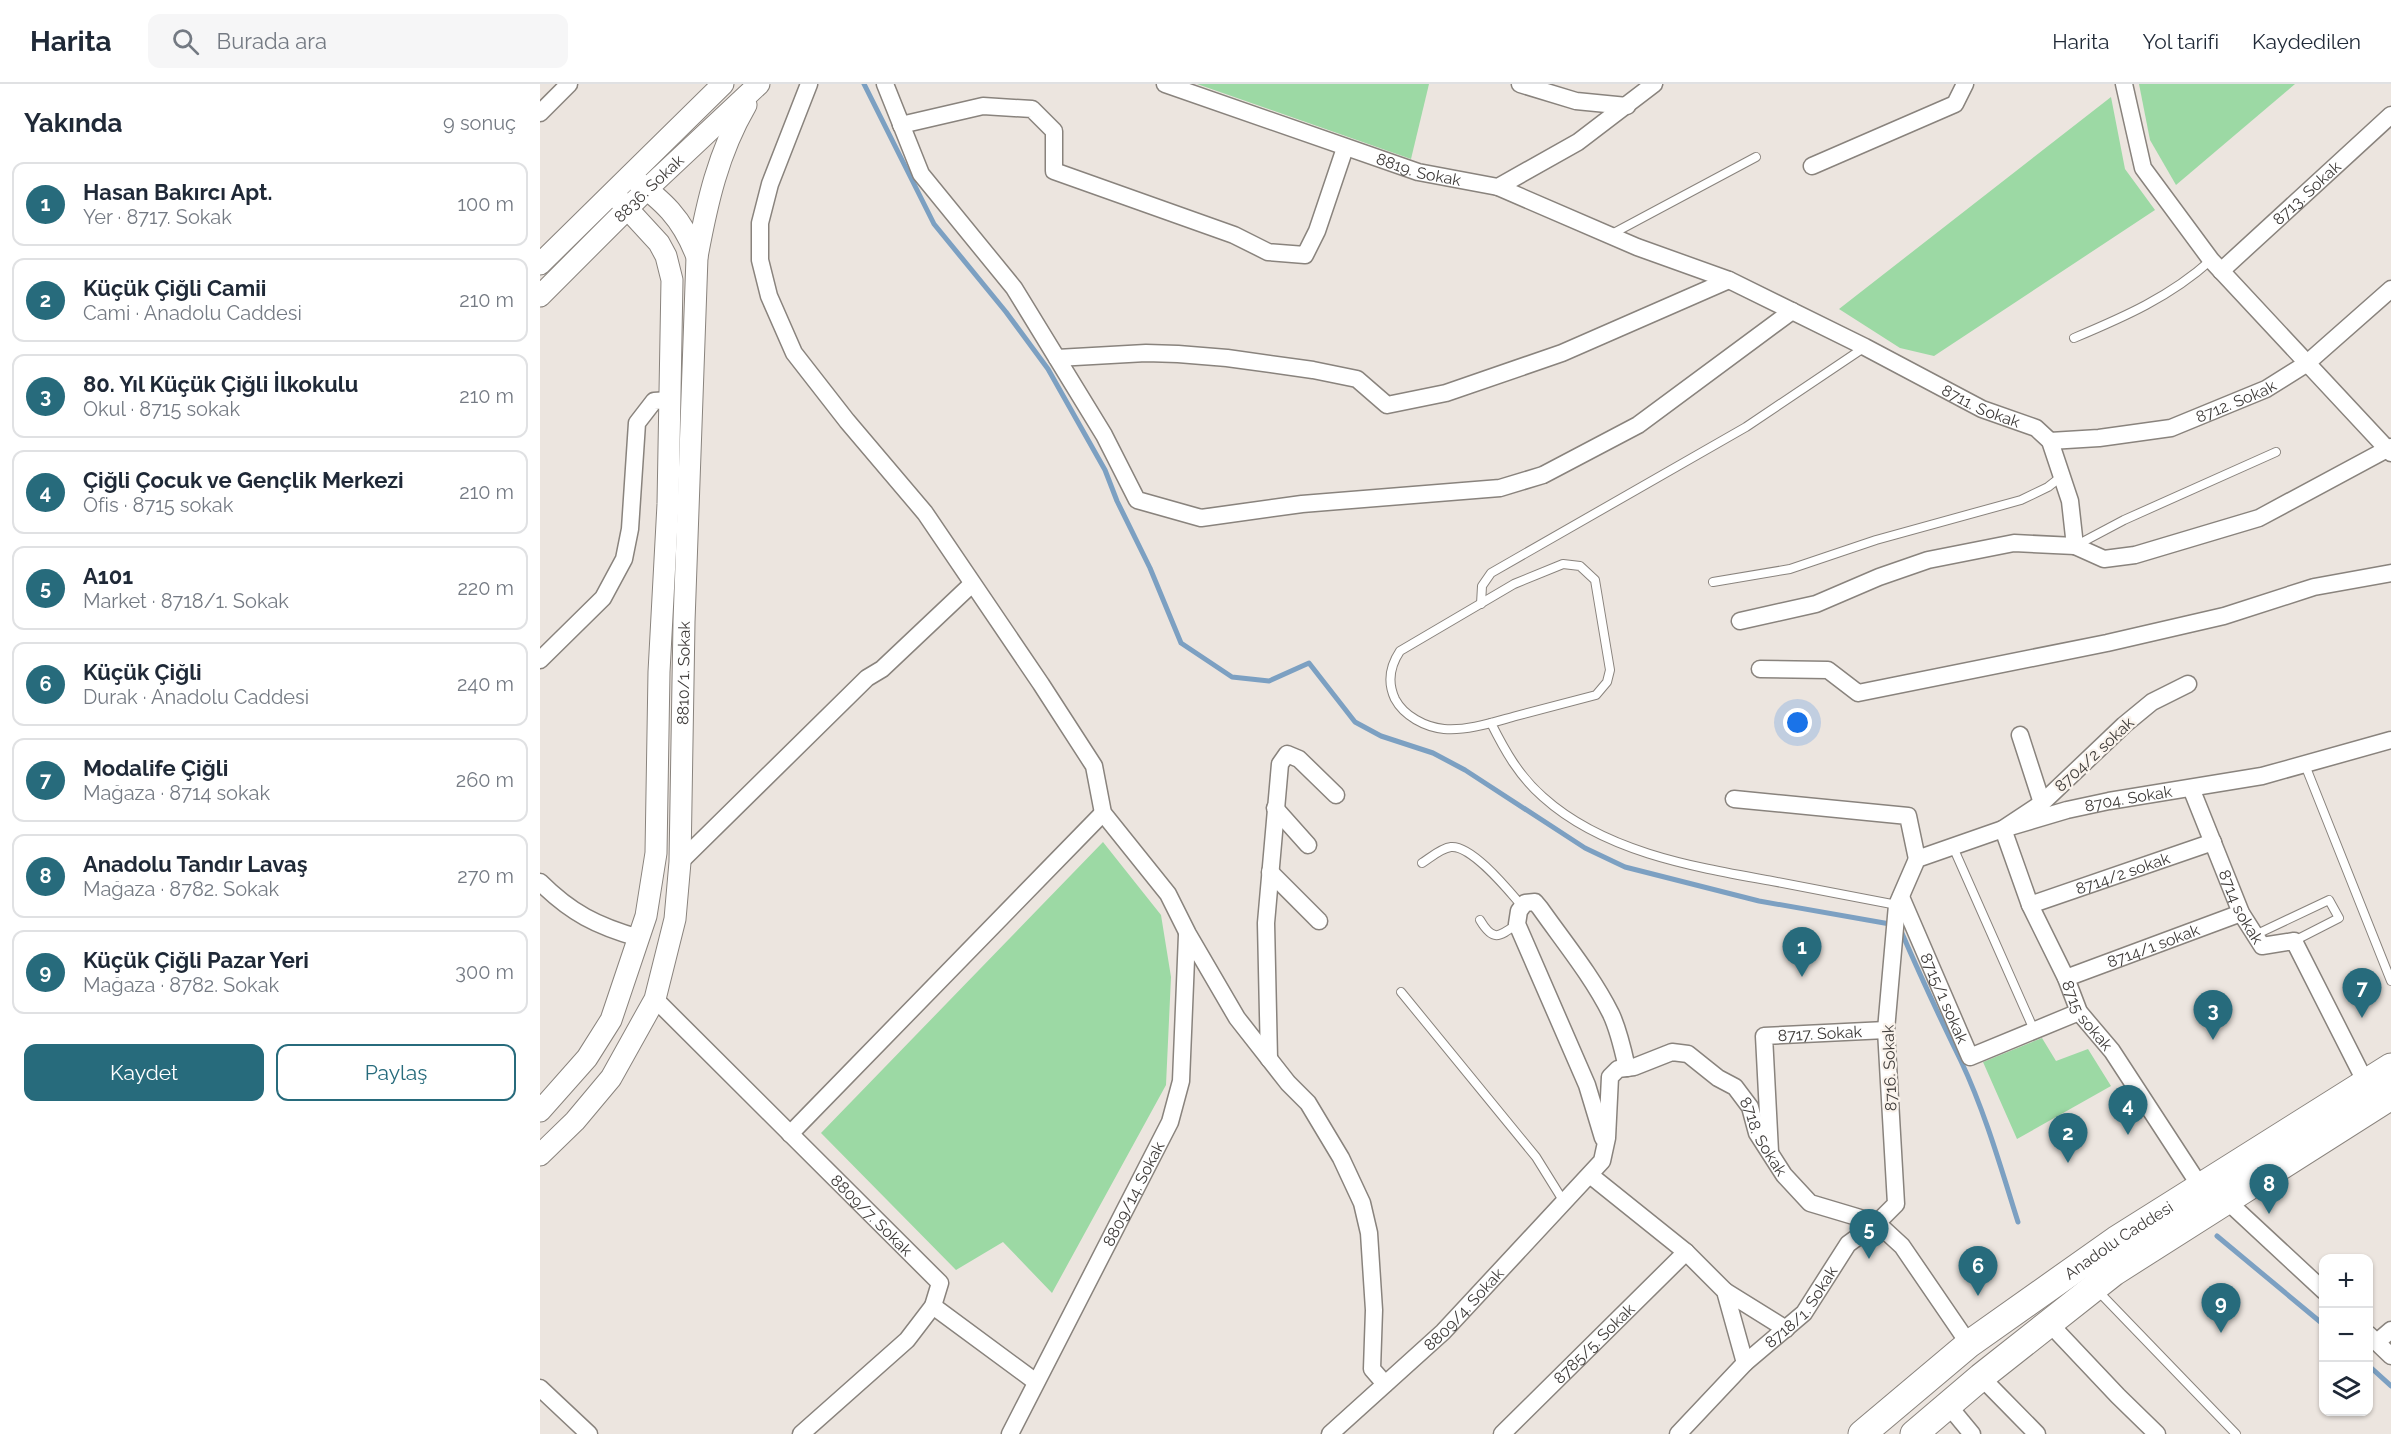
<!DOCTYPE html>
<html lang="tr">
<meta charset="utf-8">
<style>
body{margin:0;font-family:Raleway,sans-serif;background:#f6f6f7;color:#1f2937}
.controls{position:absolute;right:18px;bottom:18px;display:grid;overflow:hidden;border-radius:12px;box-shadow:0 2px 4px #0004}
.controls button{width:54px;height:54px;display:grid;place-items:center;padding:0;border:0;border-bottom:2px solid #e0e1e3;background:#fff;color:#1f2937;font:30px sans-serif}
.you{position:absolute;left:1258px;top:639px;width:21px;height:21px;margin:-15px;border:4px solid #fff;border-radius:50%;background:#1a73e8;box-shadow:0 0 0 9px #1a73e833}
.badge{display:grid;place-items:center;width:39px;height:39px;border-radius:50%;background:#276b7c;color:#fff;font-size:20px;font-weight:700}
.pin{position:absolute;translate:-50% -50px;filter:drop-shadow(0 2px 3px #0008)}
.pin::after{content:'';position:absolute;top:32px;width:21px;height:18px;background:inherit;clip-path:polygon(0 0,100% 0,50% 100%)}
.list{margin:0;padding:0;list-style:none}
h2{display:flex;justify-content:space-between;align-items:center;height:78px;margin:0;padding:0 24px;font-size:26px}
h2 small{font-size:20px;font-weight:400;color:#747a83}
.list li{display:grid;grid-template-columns:39px 1fr auto;gap:18px;align-items:center;box-sizing:border-box;height:84px;margin:0 12px 12px;padding:0 12px;border:2px solid #e0e1e3;border-radius:12px}
.list b{display:block;font-size:22px;white-space:nowrap}
.list p{margin:0;font-size:20px;white-space:nowrap;color:#747a83}
.list em{font-size:20px;font-style:normal;color:#747a83}
.actions{display:flex;gap:12px;padding:18px 24px}
.actions a{flex:1;padding:14px 0;border:2px solid #276b7c;border-radius:12px;text-align:center;font-size:21px;color:#276b7c}
.actions .main{background:#276b7c;color:#fff}
.icon{flex:none;width:33px;height:33px;fill:none;stroke:currentColor;stroke-width:2;stroke-linecap:round;stroke-linejoin:round}
.map{position:relative;flex:none;width:1851px;height:1350px;overflow:hidden}
header{display:flex;align-items:center;gap:36px;box-sizing:border-box;height:84px;padding:0 30px;background:#fff;border-bottom:2px solid #e0e1e3}
header strong{font-size:28px}
nav{display:flex;gap:33px;margin-inline-start:auto;font-size:21px}
.search{width:420px;height:54px;background:#f6f6f7;display:flex;align-items:center;gap:15px;box-sizing:border-box;padding:0 21px;border-radius:12px;color:#747a83;font-size:22px}
main{display:flex}
aside{flex:1;background:#fff}
.map>svg:first-child{display:block}
.green{fill:#9cd9a4}
.lines{fill:none;stroke-linecap:round;stroke-linejoin:round}
.stream{stroke:#7ca0c2;stroke-width:5}
.service-casing{stroke:#89837d;stroke-width:10}
.minor-casing{stroke:#89837d;stroke-width:19}
.tertiary-casing{stroke:#89837d;stroke-width:23}
.trunk-casing{stroke:#89837d;stroke-width:29}
.service{stroke:#fff;stroke-width:8}
.minor{stroke:#fff;stroke-width:16}
.tertiary{stroke:#fff;stroke-width:21}
.trunk{stroke:#fff;stroke-width:27}
.labels{text-anchor:middle;stroke-width:4.5;stroke-linejoin:round;paint-order:stroke}
.street-label{font-size:16px;fill:#3e3b39;stroke:#faf3ec}
</style>
<header>
<strong>Harita</strong>
<div class="search"><svg class="icon" aria-label="search" viewBox="0 0 24 24"><circle cx="10" cy="10" r="6"/><path d="M15 15l6 6"/></svg>Burada ara</div>
<nav><a>Harita</a><a>Yol tarifi</a><a>Kaydedilen</a></nav>
</header>
<main>
<aside>
<h2>Yakında<small>9 sonuç</small></h2>
<ul class="list">
<li><span class="badge">1</span><div><b>Hasan Bakırcı Apt.</b><p>Yer · 8717. Sokak</p></div><em>100 m</em></li>
<li><span class="badge">2</span><div><b>Küçük Çiğli Camii</b><p>Cami · Anadolu Caddesi</p></div><em>210 m</em></li>
<li><span class="badge">3</span><div><b>80. Yıl Küçük Çiğli İlkokulu</b><p>Okul · 8715 sokak</p></div><em>210 m</em></li>
<li><span class="badge">4</span><div><b>Çiğli Çocuk ve Gençlik Merkezi</b><p>Ofis · 8715 sokak</p></div><em>210 m</em></li>
<li><span class="badge">5</span><div><b>A101</b><p>Market · 8718/1. Sokak</p></div><em>220 m</em></li>
<li><span class="badge">6</span><div><b>Küçük Çiğli</b><p>Durak · Anadolu Caddesi</p></div><em>240 m</em></li>
<li><span class="badge">7</span><div><b>Modalife Çiğli</b><p>Mağaza · 8714 sokak</p></div><em>260 m</em></li>
<li><span class="badge">8</span><div><b>Anadolu Tandır Lavaş</b><p>Mağaza · 8782. Sokak</p></div><em>270 m</em></li>
<li><span class="badge">9</span><div><b>Küçük Çiğli Pazar Yeri</b><p>Mağaza · 8782. Sokak</p></div><em>300 m</em></li>
</ul>
<div class="actions"><a class="main">Kaydet</a><a>Paylaş</a></div>
</aside>
<div class="map">
<svg width="1851" height="1350" viewBox="0 0 1851 1350">
<rect width="100%" height="100%" fill="#ece5df"/>
<g class="green">
<polygon points="657,0 889,0 871,75"/>
<polygon points="1599,0 1755,0 1636,101 1610,56"/>
<polygon points="1571,13 1585,85 1615,126 1394,272 1360,264 1299,225"/>
<polygon points="563,758 621,831 631,893 626,1001 512,1209 463,1158 416,1186 281,1049"/>
<polygon points="1502,954 1516,977 1548,965 1571,1002 1477,1055 1443,978"/>
</g>
<g class="lines">
<g class="stream">
<polyline points="324,0 394,140 466,228 508,285 565,386 577,417 610,484 641,559 692,593 729,597 769,579 815,638 841,652 893,669 925,686 1045,764 1085,783 1219,817 1350,840"/>
<path d="M1361,847C1380,891 1400,934 1421,977C1445,1028 1461,1084 1478,1138"/>
<polyline points="1677,1152 1784,1241"/>
<polyline points="1828,1281 1851,1302"/>
</g>
<defs>
<g id="service">
<polyline points="1070,151 1216,73"/>
<path d="M1534,254C1584,233 1630,213 1671,176"/>
<polyline points="1535,462 1584,436 1736,368"/>
<path d="M1023,480L1040,482L1055,496L1070,586L1067,598L1056,611C1030,618 1003,625 976,632C954,638 928,647 904,645C885,643 864,632 855,615C847,598 850,582 860,567L974,500Z"/>
<polyline points="1173,498 1250,485 1336,456 1481,416 1508,403 1522,392"/>
<polyline points="941,520 942,502 951,489 1206,343 1325,263"/>
<path d="M951,639C965,667 979,692 1003,713C1064,768 1154,783 1232,797C1274,805 1315,813 1357,821"/>
<polyline points="1765,681 1851,897"/>
<polyline points="1413,763 1494,946"/>
<path d="M882,779C890,774 901,764 911,763C932,761 969,807 982,822"/>
<path d="M940,836C953,858 959,853 977,840"/>
<polyline points="1715,851 1789,816 1799,834 1754,857"/>
<polyline points="861,908 996,1073 1024,1118"/>
<polyline points="1557,1206 1696,1350"/>
</g>
<g id="minor">
<polyline points="269,0 230,100 220,139 220,176 229,212 254,269 307,337 385,429 501,600 554,682 563,729 628,810 648,850 697,934 748,999 768,1019 801,1074 822,1119 829,1149 834,1226 832,1285 845,1300"/>
<polyline points="345,0 381,90 474,204 564,351 597,416 661,434 762,420 960,404 1003,391 1098,341 1252,227"/>
<path id="s1" d="M625,0L878,88L958,103L1038,58L1114,0"/>
<polyline points="980,0 1036,17 1087,22"/>
<polyline points="1584,0 1603,84 1671,176 1851,369"/>
<polyline points="0,29 29,0"/>
<polyline points="361,41 443,22 492,25 514,47 514,87 694,151 728,168 765,171 777,147 805,64"/>
<polyline points="1272,82 1415,20 1425,0"/>
<path id="s2" d="M958,103L1097,163L1189,196L1325,263L1442,325L1496,344L1510,357L1530,417L1535,462L1564,475L1595,471L1719,434L1851,363"/>
<path id="s3" d="M1681,187L1851,31"/>
<polyline points="517,274 606,269 638,270 687,274 773,286 817,295 847,321 906,309 1022,269 1189,196"/>
<path id="s4" d="M1510,357L1559,354L1631,344L1726,305L1766,280L1851,205"/>
<polyline points="1200,537 1276,520 1339,493 1388,476 1474,459 1535,462"/>
<polyline points="0,576 63,514 84,475 90,445 97,339 114,317 129,316"/>
<polyline points="1220,585 1288,586 1318,609 1567,559 1684,532 1774,503 1851,489"/>
<path id="s5" d="M1648,600L1612,618L1584,641L1502,719L1463,745L1490,821L1526,894L1539,928L1572,967L1660,1102"/>
<polyline points="1480,651 1502,719"/>
<path id="s6" d="M1651,704L1701,829L1722,862L1754,857L1826,999"/>
<polyline points="1194,715 1368,732 1377,775"/>
<polyline points="735,724 768,761"/>
<polyline points="140,778 327,594 342,585 432,500"/>
<polyline points="730,788 779,837"/>
<path d="M0,798C31,829 57,842 99,854"/>
<path id="s7" d="M1361,813L1430,973L1539,928"/>
<path id="s8" d="M1490,821L1673,758"/>
<path id="s9" d="M1526,894L1701,829"/>
<path id="s10" d="M115,915L400,1199L393,1222L367,1256L261,1350"/>
<polyline points="729,975 726,839 740,680 747,670 759,675 796,711"/>
<polyline points="250,1050 563,729"/>
<path d="M1063,1054L1047,1001L977,840L979,827L985,819L995,818L1000,824C1024,858 1052,892 1071,930C1079,947 1083,966 1087,984"/>
<path id="s11" d="M1230,1068L1224,952L1346,946"/>
<polyline points="1050,1091 1146,1168 1185,1207 1205,1279 1138,1350"/>
<polyline points="1686,1116 1784,1207"/>
<polyline points="1185,1207 1246,1245"/>
<polyline points="393,1222 496,1298"/>
<polyline points="1509,1239 1578,1312 1617,1350"/>
<polyline points="1828,1250 1851,1272"/>
<polyline points="1837,1258 1851,1246"/>
<path id="s12" d="M1205,1279L1264,1229L1308,1160L1337,1139L1356,1120L1346,946L1357,821L1377,775L1463,745L1527,726L1569,717L1722,692L1851,656"/>
<polyline points="1441,1293 1497,1350"/>
<polyline points="0,1304 49,1350"/>
<polyline points="1408,1321 1432,1350"/>
<path id="s13" d="M470,1350L630,1038L641,997L647,851"/>
<path id="s14" d="M790,1350L903,1248L1062,1077L1067,1054L1070,993L1078,985L1094,983L1132,968L1148,970L1178,994L1195,1003L1210,1023L1217,1049L1244,1091L1270,1119L1337,1139L1362,1162L1429,1260"/>
<path id="s15" d="M962,1350L1146,1168"/>
</g>
<g id="tertiary">
<path d="M157,173C167,119 178,69 206,21"/>
<polyline points="0,180 183,0"/>
<path id="s16" d="M0,212L107,105L219,0"/>
<polyline points="0,1027 47,974 71,936 106,832 116,769 119,588 128,420 132,196 126,172 119,159 73,109"/>
<path id="s17" d="M0,1071L35,1037L71,994L115,915L135,835L140,778L144,538L157,173C142,133 123,117 90,92"/>
</g>
<g id="trunk">
<path id="s18" d="M1322,1350L1429,1260L1576,1156L1851,983"/>
<polyline points="1374,1350 1441,1293 1574,1188 1851,1012"/>
</g>
</defs>
<use href="#service" class="service-casing"/>
<use href="#minor" class="minor-casing"/>
<use href="#tertiary" class="tertiary-casing"/>
<use href="#trunk" class="trunk-casing"/>
<use href="#service" class="service"/>
<use href="#minor" class="minor"/>
<use href="#tertiary" class="tertiary"/>
<use href="#trunk" class="trunk"/>
</g>
<g class="labels">
<g class="street-label">
<text dy="6" stroke="none"><textPath href="#s1" startOffset="268">8819. Sokak</textPath></text>
<text dy="6" stroke="none"><textPath href="#s16" startOffset="153">8836. Sokak</textPath></text>
<text dy="6" stroke="none"><textPath href="#s3" startOffset="116">8713. Sokak</textPath></text>
<text dy="6" stroke="none"><textPath href="#s4" startOffset="192">8712. Sokak</textPath></text>
<text dy="6" stroke="none"><textPath href="#s2" startOffset="531">8711. Sokak</textPath></text>
<text dy="6" stroke="none"><textPath href="#s17" startOffset="524">8810/1. Sokak</textPath></text>
<text transform="translate(1554 670) rotate(-43)" y="6">8704/2 sokak</text>
<text dy="6" stroke="none"><textPath href="#s12" startOffset="792">8704. Sokak</textPath></text>
<text dy="6" stroke="none"><textPath href="#s8" startOffset="98">8714/2 sokak</textPath></text>
<text dy="6" stroke="none"><textPath href="#s6" startOffset="129">8714 sokak</textPath></text>
<text dy="6" stroke="none"><textPath href="#s9" startOffset="93">8714/1 sokak</textPath></text>
<text dy="6" stroke="none"><textPath href="#s7" startOffset="110">8715/1 sokak</textPath></text>
<text dy="6" stroke="none"><textPath href="#s5" startOffset="442">8715 sokak</textPath></text>
<text dy="6" stroke="none"><textPath href="#s11" startOffset="172">8717. Sokak</textPath></text>
<text transform="translate(1349 984) rotate(-92)" y="6">8716. Sokak</text>
<text dy="6" stroke="none"><textPath href="#s14" startOffset="670">8718. Sokak</textPath></text>
<text dy="6" stroke="none"><textPath href="#s13" startOffset="270">8809/14. Sokak</textPath></text>
<text dy="6" stroke="none"><textPath href="#s10" startOffset="306">8809/7. Sokak</textPath></text>
<text dy="6" stroke="none"><textPath href="#s18" startOffset="322">Anadolu Caddesi</textPath></text>
<text dy="6" stroke="none"><textPath href="#s12" startOffset="80">8718/1. Sokak</textPath></text>
<text dy="6" stroke="none"><textPath href="#s14" startOffset="183">8809/4. Sokak</textPath></text>
<text dy="6" stroke="none"><textPath href="#s15" startOffset="129">8785/5. Sokak</textPath></text>
</g>
</g>
</svg>
<div class="controls">
<button>+</button>
<button>−</button>
<button><svg class="icon" aria-label="layers" viewBox="0 0 24 24"><path d="M12 4l9 5-9 5-9-5zM3 14l9 5 9-5"/></svg></button>
</div>
<div class="you"></div>
<div class="pin badge" style="left:1262px;top:893px">1</div>
<div class="pin badge" style="left:1528px;top:1079px">2</div>
<div class="pin badge" style="left:1673px;top:956px">3</div>
<div class="pin badge" style="left:1588px;top:1051px">4</div>
<div class="pin badge" style="left:1329px;top:1175px">5</div>
<div class="pin badge" style="left:1438px;top:1212px">6</div>
<div class="pin badge" style="left:1822px;top:934px">7</div>
<div class="pin badge" style="left:1729px;top:1130px">8</div>
<div class="pin badge" style="left:1681px;top:1249px">9</div>
</div>
</main>
